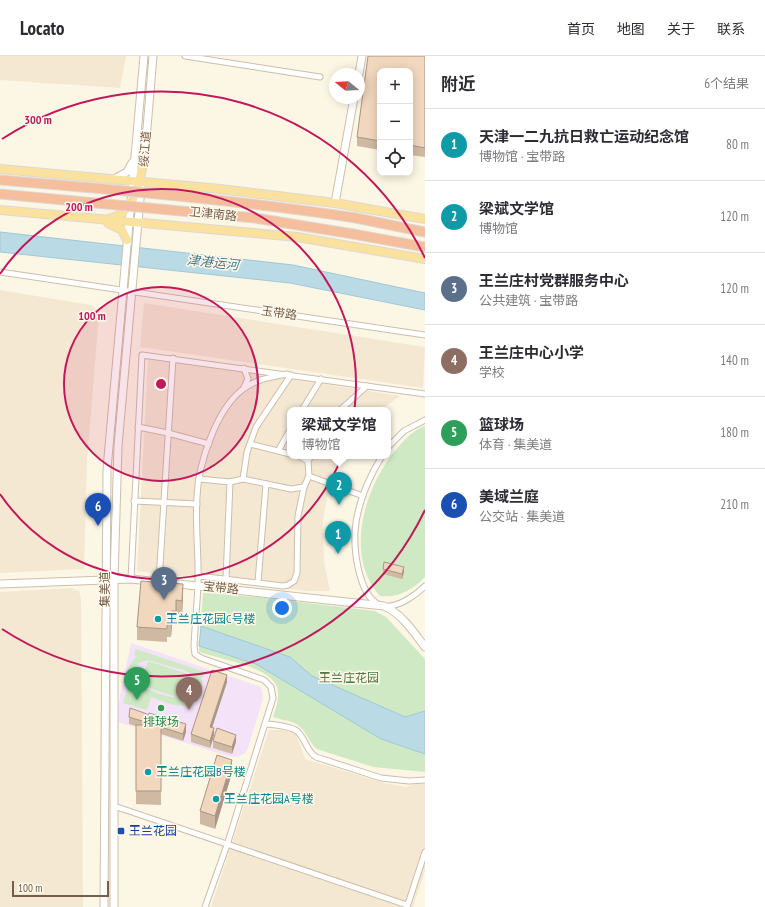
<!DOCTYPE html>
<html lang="zh">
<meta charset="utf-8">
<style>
body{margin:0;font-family:"PT Sans Narrow","Noto Sans SC",sans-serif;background:#f7f7f7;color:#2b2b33}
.controls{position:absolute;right:12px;top:12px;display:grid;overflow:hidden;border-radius:8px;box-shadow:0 2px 10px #0003}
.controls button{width:36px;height:36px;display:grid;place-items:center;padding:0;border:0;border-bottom:1px solid #e1e1e2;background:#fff;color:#2b2b33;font:20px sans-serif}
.compass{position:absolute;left:329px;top:12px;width:36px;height:36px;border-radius:50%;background:#fff;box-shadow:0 2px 10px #0003;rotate:288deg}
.scale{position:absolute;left:12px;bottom:10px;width:97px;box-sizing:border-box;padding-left:4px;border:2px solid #755e4a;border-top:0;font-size:11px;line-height:14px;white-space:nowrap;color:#755e4a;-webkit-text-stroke:3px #fff9eb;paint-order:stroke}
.you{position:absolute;left:282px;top:552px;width:14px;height:14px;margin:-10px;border:3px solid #fff;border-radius:50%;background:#1a73e8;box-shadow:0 0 0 6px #1a73e833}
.badge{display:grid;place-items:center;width:26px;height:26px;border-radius:50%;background:#7e513e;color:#fff;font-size:13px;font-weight:700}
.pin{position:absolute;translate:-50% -33px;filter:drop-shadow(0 1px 2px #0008)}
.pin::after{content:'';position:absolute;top:21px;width:14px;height:12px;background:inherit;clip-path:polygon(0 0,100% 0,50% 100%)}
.popup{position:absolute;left:287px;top:351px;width:104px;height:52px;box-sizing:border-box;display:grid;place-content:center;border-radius:8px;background:#fff;filter:drop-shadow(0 1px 3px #0005);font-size:13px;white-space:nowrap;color:#7c7c81}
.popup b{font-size:15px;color:#2b2b33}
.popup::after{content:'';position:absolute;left:50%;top:100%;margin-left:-8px;border:8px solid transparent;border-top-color:#fff}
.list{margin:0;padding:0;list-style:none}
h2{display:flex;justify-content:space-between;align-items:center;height:52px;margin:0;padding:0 16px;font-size:17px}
h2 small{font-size:13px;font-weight:400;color:#7c7c81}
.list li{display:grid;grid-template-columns:26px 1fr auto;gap:12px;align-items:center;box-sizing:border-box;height:72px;padding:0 16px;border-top:1px solid #e1e1e2}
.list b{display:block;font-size:15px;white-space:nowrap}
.list p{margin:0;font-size:13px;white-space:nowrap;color:#7c7c81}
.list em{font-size:13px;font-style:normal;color:#7c7c81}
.icon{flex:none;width:22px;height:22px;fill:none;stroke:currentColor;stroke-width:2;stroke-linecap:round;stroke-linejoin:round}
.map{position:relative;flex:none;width:425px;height:851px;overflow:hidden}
header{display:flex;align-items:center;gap:24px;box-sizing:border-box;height:56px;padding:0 20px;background:#fff;border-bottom:1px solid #e1e1e2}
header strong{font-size:19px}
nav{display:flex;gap:22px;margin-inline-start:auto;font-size:14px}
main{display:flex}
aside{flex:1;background:#fff}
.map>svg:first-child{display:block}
.residential{fill:#f4e8d3}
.education{fill:#f3e2f8}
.green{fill:#cfe9c4;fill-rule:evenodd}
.water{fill:#badae5;stroke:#a0c8d7}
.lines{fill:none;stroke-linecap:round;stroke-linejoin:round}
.street-casing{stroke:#cdbeab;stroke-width:7}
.secondary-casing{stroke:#d0bfa9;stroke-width:9}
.primary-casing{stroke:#ded8d4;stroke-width:10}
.highway-casing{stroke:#ded8d4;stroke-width:11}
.street{stroke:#fff;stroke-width:5}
.secondary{stroke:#fff;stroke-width:7}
.primary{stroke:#fae29e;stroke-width:8}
.highway{stroke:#f5be9d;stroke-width:9}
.highway-bridge-casing{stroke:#ded8d4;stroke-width:11;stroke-linecap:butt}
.highway-bridge{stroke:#f5be9d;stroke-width:9}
.wall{fill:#cfb9a3}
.shaded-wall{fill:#a99684}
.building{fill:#f1d7bd;stroke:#a99684}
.ring{fill:none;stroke:#c2185b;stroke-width:2}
.culture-dot{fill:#0f9aa8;stroke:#fff9eb;stroke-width:1.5}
.leisure-dot{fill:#2e9e5b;stroke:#fff9eb;stroke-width:1.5}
.transit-dot{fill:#1a4fb4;stroke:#fff9eb;stroke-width:1.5}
.labels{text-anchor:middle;stroke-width:3;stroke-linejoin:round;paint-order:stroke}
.street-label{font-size:12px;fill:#755e4a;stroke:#fff9eb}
.culture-label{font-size:12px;fill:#0d838f;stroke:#fff9eb;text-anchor:start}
.park-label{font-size:12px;fill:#4c7a42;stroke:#fff9eb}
.leisure-label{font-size:12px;fill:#27864d;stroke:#fff9eb}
.transit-label{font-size:12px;fill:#164399;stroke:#fff9eb;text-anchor:start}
.water-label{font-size:13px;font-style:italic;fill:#447588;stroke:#fff9eb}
.centre{fill:#c2185b;stroke:#fff9eb;stroke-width:2}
.ring-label{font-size:12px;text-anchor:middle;font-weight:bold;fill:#c2185b;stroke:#fff9eb;stroke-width:3;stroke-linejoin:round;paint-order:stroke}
</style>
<header>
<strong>Locato</strong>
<nav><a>首页</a><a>地图</a><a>关于</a><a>联系</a></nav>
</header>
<main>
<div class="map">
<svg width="425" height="851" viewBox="0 0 425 851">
<rect width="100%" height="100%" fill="#fcf6e5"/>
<g class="residential">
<polygon points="0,0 126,0 120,32 0,24"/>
<polygon points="0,234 91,249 97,253 99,258 87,406 84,513 0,517"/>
<polygon points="144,247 425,291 423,332 140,291"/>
<polygon points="148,303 231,313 400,340 381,354 290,354 290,400 344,400 333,421 328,436 323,464 324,506 330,535 307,535 137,515"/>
<polygon points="71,532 79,535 81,543 83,851 0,851 0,536"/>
<polygon points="269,674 286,674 296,678 305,703 384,727 406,731 425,725 425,815 413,851 211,851"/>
</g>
<polygon class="education" points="131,587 261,631 263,643 248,692 245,697 238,701 228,700 115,665"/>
<g class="green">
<path d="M425,370V521C412,534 399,542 380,540C344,501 364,432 395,395C403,385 413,374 425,370Z"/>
<path d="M203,537L257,541L375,555L386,561L425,603V716L373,711L317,693C308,686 306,673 296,668C290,664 280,664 273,661C276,652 280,641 277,631C270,611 221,603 202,597L199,595Z"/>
<path d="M136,593L205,616L203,621H201C203,628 203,635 197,642C185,657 166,646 151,641L147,654L123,647L128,630L131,631C125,619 127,609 137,600L134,599ZM148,604L186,615L192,619L195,624C196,635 191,642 180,642L188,618L148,605L140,629L179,642C165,641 119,628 139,607Z"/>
</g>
<g class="water">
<polygon points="0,176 293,209 425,237 425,254 290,227 0,196"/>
<polygon points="201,570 290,601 312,620 405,661 425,655 425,698 381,683 256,608 199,590"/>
</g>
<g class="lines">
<defs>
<g id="street">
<polyline points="185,0 320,21"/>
<polyline points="0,216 425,279"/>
<polyline points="244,331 248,323 244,312"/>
<polyline points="302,354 321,323"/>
<polyline points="340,354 367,330"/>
<polyline points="138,371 168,377 209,388"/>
<polyline points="250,388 290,398"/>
<polyline points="388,391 404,375 425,364"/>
<polyline points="278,395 290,374"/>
<polyline points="299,400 308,405"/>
<path d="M382,400C368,423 357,448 355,475C354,495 359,546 384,550C398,552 416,539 425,530"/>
<polyline points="309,420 363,440"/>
<polyline points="199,423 230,426 243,423 291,433 304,431"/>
<polyline points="243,423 247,396 256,371 291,319"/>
<polyline points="134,445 197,448"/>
<polyline points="198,520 283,530 288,529 294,525 297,517 298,460 304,431 309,420 308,405 311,400"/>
<polyline points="131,523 142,299 425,338"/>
<polyline points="226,523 230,426"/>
<polyline points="159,525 173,302"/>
<polyline points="258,526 266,428"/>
<path d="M266,668C275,669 290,670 297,675C306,683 306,695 316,701L381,722L409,725L425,724"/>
<polyline points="114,750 407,849"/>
<path d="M205,851L227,789L273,642L271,631L264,624L201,602L195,598L194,590C195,570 197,549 198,529C199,500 195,470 197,441C198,409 216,354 242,334C255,323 272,321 287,318"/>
<polyline points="407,851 425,796"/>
</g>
<g id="secondary">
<polyline points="359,18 362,0"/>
<polyline points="144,108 153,0"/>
<polyline points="114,123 127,116 132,107"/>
<polyline points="335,147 354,42"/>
<path d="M0,528L131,523L384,550C402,558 413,575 425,591"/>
<polyline points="104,851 107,413 144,0"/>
<polyline points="114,851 114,523 118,390 141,132"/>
</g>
<g id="primary">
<polyline points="0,113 220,133 335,147 425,163"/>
<polyline points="0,154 297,181 425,203"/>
<path d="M108,163C135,158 139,126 144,104"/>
<polyline points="108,167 122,174 127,184"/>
</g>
<g id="highway">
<polyline points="356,162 425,176"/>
<polyline points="353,178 425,191"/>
</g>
</defs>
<use href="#street" class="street-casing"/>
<use href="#secondary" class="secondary-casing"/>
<use href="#primary" class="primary-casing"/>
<use href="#highway" class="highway-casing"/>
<use href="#street" class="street"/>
<use href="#secondary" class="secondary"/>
<use href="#primary" class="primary"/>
<use href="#highway" class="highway"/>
<defs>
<g id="highway-bridge">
<path d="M0,124C119,134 238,144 356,162"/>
<polyline points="0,138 255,162 353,178"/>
</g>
</defs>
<use href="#highway-bridge" class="highway-bridge-casing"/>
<use href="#highway-bridge" class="highway-bridge"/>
</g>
<g class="wall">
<polygon points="368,0 425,0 425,101 410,99 410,15 380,15 380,94 357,90 357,81"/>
<polygon points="383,513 404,516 402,523 383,518"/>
<polygon points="141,525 183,541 182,558 176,558 176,568 172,568 171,581 167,581 167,586 137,584 137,571"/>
<polygon points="227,626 212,671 214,679 210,692 191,686 191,678"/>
<polygon points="129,661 147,661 186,676 183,685 161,678 161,749 136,748 136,670 129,668"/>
<polygon points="213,685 236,686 232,698 213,692"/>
<polygon points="232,717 215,773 200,768 200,755"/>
</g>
<g class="shaded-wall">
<polygon points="404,511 404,516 402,523 402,518"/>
<polygon points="183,528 183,541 182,558 182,545"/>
<polygon points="172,555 172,568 171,581 171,568"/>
<polygon points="227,619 227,626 210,678 210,671"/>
<polygon points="147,658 147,665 146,666 146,670 145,673 145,666"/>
<polygon points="186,668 186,676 183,685 183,678"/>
<polygon points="214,672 214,679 210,692 210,685"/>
<polygon points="236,679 236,686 232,698 232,691"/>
<polygon points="232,704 232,717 215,773 215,760"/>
</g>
<g class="building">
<polygon points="368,0 425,0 425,92 410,89 410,15 380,15 380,85 357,81"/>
<polygon points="384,506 404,511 402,518 383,513"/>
<polygon points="141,525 183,528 182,545 176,544 176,555 172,555 171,568 167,568 167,573 137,571"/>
<polygon points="212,614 227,619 210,671 214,672 210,685 191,678"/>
<polygon points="130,652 147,658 145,666 129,661"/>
<polygon points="149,657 186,668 183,678 161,671 161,669 155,669 146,666"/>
<rect x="136" y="669" width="25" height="66"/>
<polygon points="217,672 236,679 232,691 213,685"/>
<polygon points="217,699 232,704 215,760 200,755"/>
</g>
<circle cx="161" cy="328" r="97" fill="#c2185b" fill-opacity=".12"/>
<g class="ring">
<circle cx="161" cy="328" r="97"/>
<path d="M0 218A195 195 0 1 1 0 438"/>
<path d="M425 454A292 292 0 0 1 2 573M2 83A292 292 0 0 1 425 202"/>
</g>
<g class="culture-dot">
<circle cx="158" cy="563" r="4"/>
<circle cx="148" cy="716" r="4"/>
<circle cx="216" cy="743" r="4"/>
</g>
<circle class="leisure-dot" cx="161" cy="652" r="4"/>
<rect class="transit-dot" x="117" y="771" width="8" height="8" rx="2"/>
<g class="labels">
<g class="street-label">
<text transform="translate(145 93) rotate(-85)" y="4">绥江道</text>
<text transform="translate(213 158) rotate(6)" y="4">卫津南路</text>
<text transform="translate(279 257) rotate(8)" y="4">玉带路</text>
<text transform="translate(221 532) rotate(6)" y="4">宝带路</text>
<text transform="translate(105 533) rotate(-90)" y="4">集美道</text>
</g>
<g class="culture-label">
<text x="166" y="567">王兰庄花园C号楼</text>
<text x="156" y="720">王兰庄花园B号楼</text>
<text x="224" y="747">王兰庄花园A号楼</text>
</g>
<g class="park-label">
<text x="349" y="626">王兰庄花园</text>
</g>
<g class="leisure-label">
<text x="161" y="670">排球场</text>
</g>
<g class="transit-label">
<text x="129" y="779">王兰花园</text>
</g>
<g class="water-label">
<text transform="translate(213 206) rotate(6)" y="5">津港运河</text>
</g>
</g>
<circle cx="161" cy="328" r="6" class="centre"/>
<g class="ring-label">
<text x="38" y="68">300 m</text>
<text x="79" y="155">200 m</text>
<text x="92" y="264">100 m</text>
</g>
</svg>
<div class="controls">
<button>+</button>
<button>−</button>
<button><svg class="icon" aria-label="locate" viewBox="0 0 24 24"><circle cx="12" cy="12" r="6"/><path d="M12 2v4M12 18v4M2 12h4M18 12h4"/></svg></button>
</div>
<svg class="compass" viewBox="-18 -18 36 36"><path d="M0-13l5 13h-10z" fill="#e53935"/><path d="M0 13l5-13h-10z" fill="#7c7c81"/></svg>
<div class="scale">100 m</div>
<div class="you"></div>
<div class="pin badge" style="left:338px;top:498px;background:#0f9aa8">1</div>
<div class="pin badge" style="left:339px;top:449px;background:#0f9aa8">2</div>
<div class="popup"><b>梁斌文学馆</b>博物馆</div>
<div class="pin badge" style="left:164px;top:544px;background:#5c6f8a">3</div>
<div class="pin badge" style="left:189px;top:654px;background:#8d6e63">4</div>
<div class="pin badge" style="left:137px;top:644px;background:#2e9e5b">5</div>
<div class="pin badge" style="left:98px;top:470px;background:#1a4fb4">6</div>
</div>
<aside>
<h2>附近<small>6个结果</small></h2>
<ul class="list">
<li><span class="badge" style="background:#0f9aa8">1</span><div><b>天津一二九抗日救亡运动纪念馆</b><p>博物馆 · 宝带路</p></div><em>80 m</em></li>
<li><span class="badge" style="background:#0f9aa8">2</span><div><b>梁斌文学馆</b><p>博物馆</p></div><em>120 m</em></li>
<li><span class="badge" style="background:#5c6f8a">3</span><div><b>王兰庄村党群服务中心</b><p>公共建筑 · 宝带路</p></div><em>120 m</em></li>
<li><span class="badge" style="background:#8d6e63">4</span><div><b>王兰庄中心小学</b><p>学校</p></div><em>140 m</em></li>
<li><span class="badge" style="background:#2e9e5b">5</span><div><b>篮球场</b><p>体育 · 集美道</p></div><em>180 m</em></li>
<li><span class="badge" style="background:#1a4fb4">6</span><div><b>美域兰庭</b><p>公交站 · 集美道</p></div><em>210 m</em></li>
</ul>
</aside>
</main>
